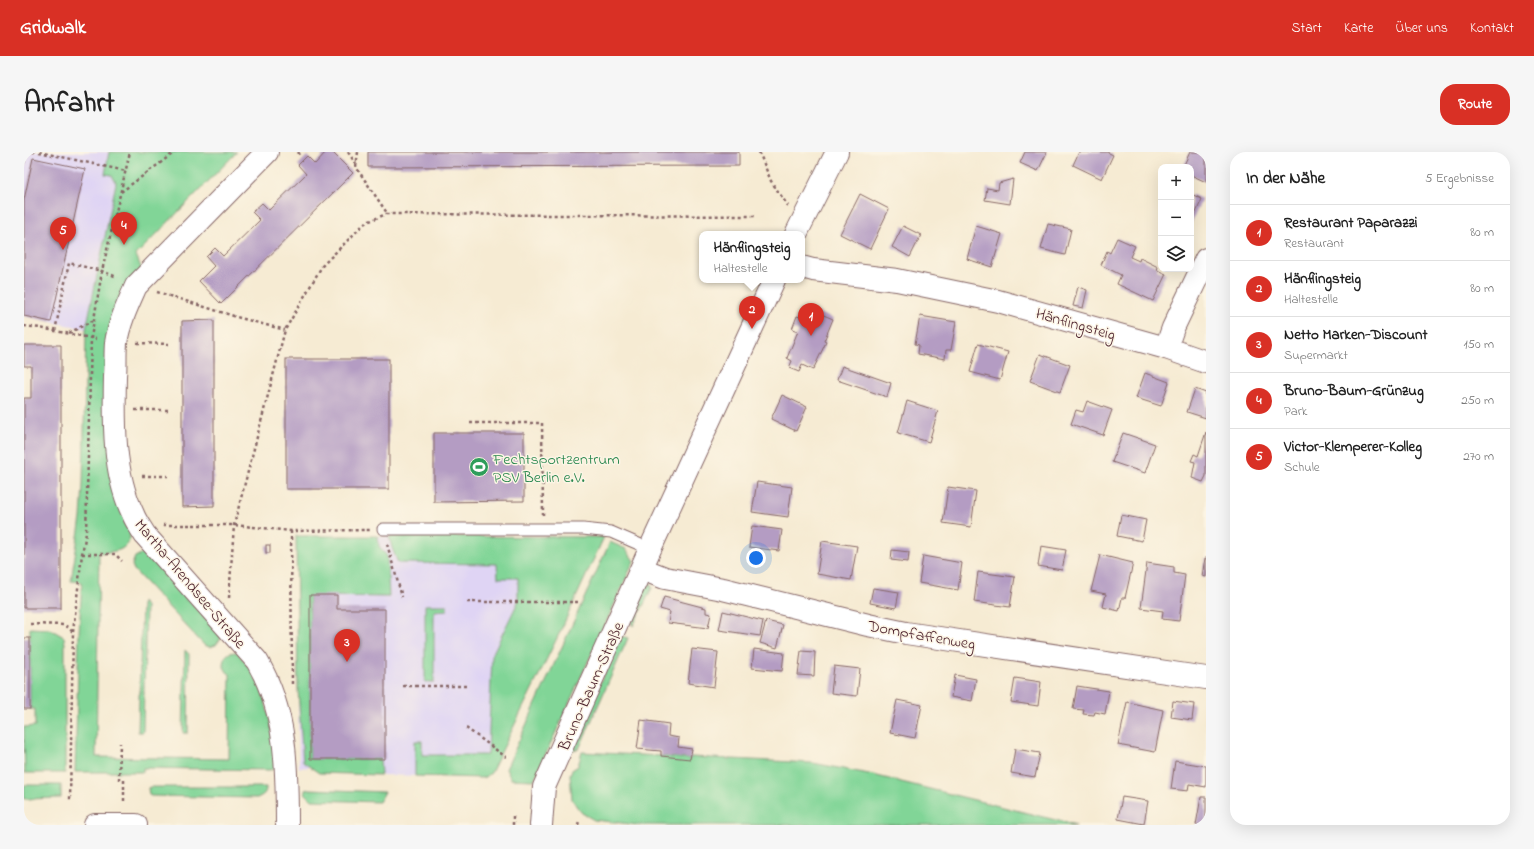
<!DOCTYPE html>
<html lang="de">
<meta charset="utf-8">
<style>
body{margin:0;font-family:"Indie Flower",sans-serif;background:#f6f6f6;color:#222}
.controls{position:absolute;right:12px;top:12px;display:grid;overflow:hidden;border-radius:8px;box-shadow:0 4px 16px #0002}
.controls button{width:36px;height:36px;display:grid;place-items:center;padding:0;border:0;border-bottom:1px solid #e0e0e0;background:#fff;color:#222;font:20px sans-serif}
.you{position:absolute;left:732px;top:406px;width:14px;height:14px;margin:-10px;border:3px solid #fff;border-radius:50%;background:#1a73e8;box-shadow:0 0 0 6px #1a73e833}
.badge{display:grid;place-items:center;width:26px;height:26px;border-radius:50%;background:#d93025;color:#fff;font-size:13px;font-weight:700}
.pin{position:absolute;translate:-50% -33px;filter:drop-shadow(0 1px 2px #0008)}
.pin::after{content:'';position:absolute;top:21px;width:14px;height:12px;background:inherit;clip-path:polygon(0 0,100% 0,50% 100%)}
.popup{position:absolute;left:675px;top:79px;width:106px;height:52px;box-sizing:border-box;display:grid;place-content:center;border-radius:8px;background:#fff;filter:drop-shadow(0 1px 3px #0005);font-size:13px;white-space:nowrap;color:#767676}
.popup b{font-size:15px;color:#222}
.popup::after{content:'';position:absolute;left:50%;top:100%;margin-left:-8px;border:8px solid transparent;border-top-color:#fff}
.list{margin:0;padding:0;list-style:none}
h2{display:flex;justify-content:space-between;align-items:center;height:52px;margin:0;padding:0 16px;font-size:17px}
h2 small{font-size:13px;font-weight:400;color:#767676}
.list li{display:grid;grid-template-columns:26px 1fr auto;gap:12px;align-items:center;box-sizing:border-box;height:56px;padding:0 16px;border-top:1px solid #e0e0e0}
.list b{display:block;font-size:15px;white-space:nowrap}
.list p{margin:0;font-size:13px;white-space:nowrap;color:#767676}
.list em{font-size:13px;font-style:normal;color:#767676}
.icon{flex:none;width:22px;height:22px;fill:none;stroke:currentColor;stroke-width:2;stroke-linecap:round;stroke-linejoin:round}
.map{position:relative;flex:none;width:1182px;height:673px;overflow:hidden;border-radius:16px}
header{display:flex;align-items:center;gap:24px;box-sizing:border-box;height:56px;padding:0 20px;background:#d93025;color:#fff}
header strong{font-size:19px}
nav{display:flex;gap:22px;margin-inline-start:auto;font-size:14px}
.intro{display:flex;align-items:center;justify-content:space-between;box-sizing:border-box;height:96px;padding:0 24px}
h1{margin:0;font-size:28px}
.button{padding:10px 18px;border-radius:16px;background:#d93025;color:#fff;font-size:14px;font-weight:700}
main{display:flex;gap:24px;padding:0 24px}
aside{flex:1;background:#fff;border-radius:16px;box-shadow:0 4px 16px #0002}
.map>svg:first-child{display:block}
.built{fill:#dfd4f4}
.green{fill:#81d597;stroke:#667a61}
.building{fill:#b49cc3}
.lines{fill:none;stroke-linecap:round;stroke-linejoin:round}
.service-casing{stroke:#866666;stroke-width:13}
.minor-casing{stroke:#866666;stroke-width:24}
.tertiary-casing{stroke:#866666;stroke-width:24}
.path{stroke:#866666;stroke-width:2.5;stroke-dasharray:3 3;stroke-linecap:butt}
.service{stroke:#fff;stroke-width:11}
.minor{stroke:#fff;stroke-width:22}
.tertiary{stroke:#fff;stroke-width:22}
.labels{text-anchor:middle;stroke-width:3;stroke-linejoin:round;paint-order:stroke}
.street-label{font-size:16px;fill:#4a1f2b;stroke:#fcf5e5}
.leisure-label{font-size:16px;fill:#27864d;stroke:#fcf5e5;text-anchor:start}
</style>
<header>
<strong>Gridwalk</strong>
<nav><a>Start</a><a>Karte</a><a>Über uns</a><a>Kontakt</a></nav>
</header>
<div class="intro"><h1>Anfahrt</h1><a class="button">Route</a></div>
<main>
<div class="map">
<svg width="1182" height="673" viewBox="0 0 1182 673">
<rect width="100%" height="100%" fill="#fcf5e5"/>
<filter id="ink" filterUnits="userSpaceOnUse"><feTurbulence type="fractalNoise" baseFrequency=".025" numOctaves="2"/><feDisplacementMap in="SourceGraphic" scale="8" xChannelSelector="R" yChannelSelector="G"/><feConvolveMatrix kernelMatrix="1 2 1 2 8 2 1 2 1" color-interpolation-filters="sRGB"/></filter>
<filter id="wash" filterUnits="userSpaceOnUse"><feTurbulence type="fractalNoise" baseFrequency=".012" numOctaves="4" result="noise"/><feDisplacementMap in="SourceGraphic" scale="16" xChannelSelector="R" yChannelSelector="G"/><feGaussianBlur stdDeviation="0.9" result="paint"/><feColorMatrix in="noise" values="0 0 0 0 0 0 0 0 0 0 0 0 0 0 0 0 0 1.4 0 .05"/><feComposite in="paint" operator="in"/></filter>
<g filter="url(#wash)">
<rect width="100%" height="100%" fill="#f6ebd3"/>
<g class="built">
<polygon points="0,0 85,0 81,21 88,23 92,31 62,177 0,164"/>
<polygon points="272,384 571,385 459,626 295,621 295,614 275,616"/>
</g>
<g class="green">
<path d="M85,0H213L112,103L118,118L92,159L107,377C105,400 94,399 75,401L72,605L205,607L206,522L203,520L199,513C200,504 203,500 213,500C217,505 222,511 226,517C246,546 248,583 252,617L245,618L119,616V620H51L55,481L58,430L47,429L57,366L59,332L62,177L92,31L88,23L81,22Z"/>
<polygon points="272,384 354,384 355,394 363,404 365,445 286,444 286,607 356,607 357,623 295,621 279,610 274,538"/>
<polygon points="365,384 580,385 536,480 467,621 459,626 391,624 391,589 398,589 398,603 464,603 468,503 494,450 494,426 474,426 473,412 374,411 368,396"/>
<polygon points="586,390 602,397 610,409 510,628 487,627 482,617"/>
<polygon points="119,401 123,401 196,482 197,486 192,493 186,495 180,493 110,418 108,413 111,405"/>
<polygon points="627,431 628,436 609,474 605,467 618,437"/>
<polygon points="118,450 122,454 119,580 114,580"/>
<polygon points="401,453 423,453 423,458 410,459 410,530 401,530"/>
<polygon points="6,476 26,477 40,485 41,492 41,621 1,621 0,575 11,574 11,557 6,557"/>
<polygon points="597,484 604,486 555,597 546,598"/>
<polygon points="161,498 165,502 164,581 159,581"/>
<polygon points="558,600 637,604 666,607 667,605 789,611 845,622 1052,673 616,673 570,668 558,661 553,655 548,647 546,622 548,618 554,614"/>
<polygon points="0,633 37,633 37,646 0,647"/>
<path d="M127,635H242C242,642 239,643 233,646L127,644L125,643L124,636Z"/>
<polygon points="285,637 361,640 355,650 288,648 281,641 281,638"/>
</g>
<g id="blocks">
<g class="building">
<polygon points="302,0 308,0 329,21 197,152 175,129 190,114 182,105 191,96 199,104 236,68 228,60 238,51 245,58 282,22 274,13 283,4 291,12"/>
<polygon points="344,0 715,0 715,14 344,15"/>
<polygon points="1001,0 1023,0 1014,19 996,11"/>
<polygon points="1055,0 1083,0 1089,3 1078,27 1049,13"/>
<polygon points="1166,0 1182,0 1182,30 1167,23 1167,15 1159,15"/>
<polygon points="9,6 61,17 27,170 0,164 0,48"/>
<polygon points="989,27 986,52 961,48 963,36 974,38 975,31"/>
<polygon points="836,42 865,57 846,97 816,82"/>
<polygon points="1167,42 1178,47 1167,72"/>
<polygon points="1024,72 1047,77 1041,103 1017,97"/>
<polygon points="879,74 897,83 886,105 868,95"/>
<polygon points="952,74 978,82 968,115 943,107"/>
<polygon points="1093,86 1111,94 1106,105 1115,109 1116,106 1134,115 1133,118 1142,122 1129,149 1093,132 1097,123 1077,113 1083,99 1086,101"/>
<polygon points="1054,135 1063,138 1059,156 1049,154"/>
<polygon points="783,156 809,167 800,189 802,190 789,218 778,213 775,220 765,216 768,209 763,206 774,179 768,177 773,164 779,166"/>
<polygon points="896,164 932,170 927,198 922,198 921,207 894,202 895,193 891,192"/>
<polygon points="190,168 190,354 158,355 158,169"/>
<polygon points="954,192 984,200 976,228 946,220"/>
<polygon points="0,193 37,193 37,456 0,456 0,246 7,246 7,214 0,214"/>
<polygon points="1016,202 1046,213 1036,240 1006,229"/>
<rect x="262" y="207" width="103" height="130"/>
<polygon points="818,214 867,231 863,245 813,228"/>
<polygon points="1121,221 1145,230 1137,254 1112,246"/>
<polygon points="1171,237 1182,241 1182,266 1163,260"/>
<polygon points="758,243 783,255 772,279 747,267"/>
<polygon points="883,249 914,259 905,290 874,281"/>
<polygon points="1063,249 1088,258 1079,283 1047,272 1052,258 1059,260"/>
<polygon points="1182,280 1182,324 1179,330 1168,326 1171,310 1167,309 1170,302 1174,304"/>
<polygon points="410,281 500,281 500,349 410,350"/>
<polygon points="1099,281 1131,292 1121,321 1088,310"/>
<polygon points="733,330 768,335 764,365 728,360"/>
<polygon points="924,335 952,339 947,375 919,371"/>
<polygon points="1097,363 1122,368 1118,389 1093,384"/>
<polygon points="728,374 758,378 755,399 725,395"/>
<polygon points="798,389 833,394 827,428 793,422"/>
<rect x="242" y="393" width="4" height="8"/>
<polygon points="1017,394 1042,398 1038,418 1014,414"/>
<polygon points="868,398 885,400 884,410 867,408"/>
<polygon points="1076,403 1109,411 1101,446 1098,446 1095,459 1079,455 1082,442 1067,439"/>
<polygon points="899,404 938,411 934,438 895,431"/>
<polygon points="1181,406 1182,406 1182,425 1178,424"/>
<polygon points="1123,411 1150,415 1150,421 1161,423 1155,469 1138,467 1139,459 1117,456"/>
<polygon points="954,420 991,425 986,455 950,450"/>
<polygon points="849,436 875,440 872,456 846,451"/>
<polygon points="286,443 313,443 313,457 361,457 361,607 286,607"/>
<polygon points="640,445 682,456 682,461 687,462 684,476 644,471 646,460 636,457"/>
<polygon points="699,459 739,469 736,484 695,478"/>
<polygon points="742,469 759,473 753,496 736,491"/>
<rect x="0" y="486" width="6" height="71"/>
<polygon points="668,497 694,500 690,535 664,531"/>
<polygon points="730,497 760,501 758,519 728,516"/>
<polygon points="777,499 791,500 790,524 774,523"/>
<polygon points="810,514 836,517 833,544 807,541"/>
<polygon points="931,523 952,527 948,549 927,545"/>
<polygon points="991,526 1017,530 1014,554 987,550"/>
<polygon points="1053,534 1085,539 1081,562 1071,560 1070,563 1059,562 1060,558 1049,557"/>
<polygon points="873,548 898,553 891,586 866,581"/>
<polygon points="1149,549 1170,552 1168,568 1147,565"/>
<polygon points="1103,550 1139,558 1131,600 1094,593"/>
<polygon points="617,568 645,572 644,584 655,586 654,595 668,597 666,607 637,604 637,599 613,597"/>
<polygon points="991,597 1016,601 1011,625 987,621"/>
<polygon points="1151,609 1182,614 1182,635 1165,632 1164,639 1147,637"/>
<polygon points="1098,645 1124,649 1120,672 1094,667"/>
<polygon points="1177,645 1182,645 1182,673 1172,673"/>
</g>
</g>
</g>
<g filter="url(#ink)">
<use href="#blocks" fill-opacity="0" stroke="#866666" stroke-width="1"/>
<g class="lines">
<defs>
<polyline id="service" points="359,377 559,377 587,380 626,397"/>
<g id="minor">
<path d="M243,0L112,134C104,152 95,171 92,191C91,202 92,213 91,224C90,269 89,321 109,362C112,370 117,376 121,383L233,509C263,560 263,616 263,673"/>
<polyline points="778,115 789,118 873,128 974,149 1142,196 1182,210"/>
<polyline points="1142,196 1149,176 1182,107"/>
<polyline points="618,417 641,426 699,437 844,473 882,481 1182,526"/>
</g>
<g id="tertiary">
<polyline points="772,82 813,0"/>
<polyline points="71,673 112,673"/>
<polyline points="517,673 520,635 626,397 750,128"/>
</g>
</defs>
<use href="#service" class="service-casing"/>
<use href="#minor" class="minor-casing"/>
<use href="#tertiary" class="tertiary-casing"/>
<g class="path">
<polyline points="8,0 14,0"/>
<polyline points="15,0 102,19"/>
<polyline points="274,0 276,3"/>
<polyline points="324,0 332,12"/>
<polyline points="334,0 332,15 363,61"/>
<polyline points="735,0 747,29 764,54"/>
<polyline points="0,11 2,0"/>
<polyline points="97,40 151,0"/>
<polyline points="133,140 216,166 261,178"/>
<polyline points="0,174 16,176 72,187"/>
<polyline points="31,179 45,111 78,119 93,125"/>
<polyline points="45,181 70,168"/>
<polyline points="113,191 145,192"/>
<polyline points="111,258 144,258"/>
<polyline points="446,271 518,271 519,363"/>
<polyline points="118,324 144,324"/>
<polyline points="139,373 210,373 267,379 346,378"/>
<polyline points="267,379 268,534"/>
<polyline points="363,392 378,445"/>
<polyline points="58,402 91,402 98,409"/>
<polyline points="205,446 210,373 261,178 298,114 341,71 362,62 731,64"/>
<polyline points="443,450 556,450"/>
<polyline points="6,472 41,473 49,480 46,649"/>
<polyline points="49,480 58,402 62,381 67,186 78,119 106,0"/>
<polyline points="379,534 443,534"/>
<polyline points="442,576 482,605"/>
<polyline points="95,628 96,591"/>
<polyline points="100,628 100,649"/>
<polyline points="489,673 489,662"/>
<polyline points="554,673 555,669"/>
</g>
<use href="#service" class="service"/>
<use href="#minor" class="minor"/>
<use href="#tertiary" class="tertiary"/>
</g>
</g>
<defs>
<symbol id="stadium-disc" viewBox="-11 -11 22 22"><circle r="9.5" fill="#2e9e5b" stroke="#fcf5e5"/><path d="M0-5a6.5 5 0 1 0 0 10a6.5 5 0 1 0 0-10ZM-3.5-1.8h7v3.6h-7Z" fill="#fff"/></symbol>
</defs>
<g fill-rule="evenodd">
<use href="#stadium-disc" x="444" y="304" width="22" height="22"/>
</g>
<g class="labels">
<g class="street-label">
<text transform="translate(1052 171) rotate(16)" y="6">Hänflingsteig</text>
<text transform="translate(167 431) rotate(50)" y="6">Martha-Arendsee-Straße</text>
<text transform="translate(898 482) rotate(10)" y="6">Dompfaffenweg</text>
<text transform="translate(566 534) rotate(-66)" y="6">Bruno-Baum-Straße</text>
</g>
<g class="leisure-label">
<text x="469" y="312">Fechtsportzentrum<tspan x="469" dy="18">PSV Berlin e.V.</tspan></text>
</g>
</g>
</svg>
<div class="controls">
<button>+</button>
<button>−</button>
<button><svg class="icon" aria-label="layers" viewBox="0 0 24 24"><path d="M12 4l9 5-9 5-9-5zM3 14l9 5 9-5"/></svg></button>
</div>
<div class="you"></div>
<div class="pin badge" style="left:787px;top:184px">1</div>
<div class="pin badge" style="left:728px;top:177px">2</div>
<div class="popup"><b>Hänflingsteig</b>Haltestelle</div>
<div class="pin badge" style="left:323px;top:510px">3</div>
<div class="pin badge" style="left:100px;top:93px">4</div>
<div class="pin badge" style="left:39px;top:98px">5</div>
</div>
<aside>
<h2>In der Nähe<small>5 Ergebnisse</small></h2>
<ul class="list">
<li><span class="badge">1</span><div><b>Restaurant Paparazzi</b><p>Restaurant</p></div><em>80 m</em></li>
<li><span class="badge">2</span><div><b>Hänflingsteig</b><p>Haltestelle</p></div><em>80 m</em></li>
<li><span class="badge">3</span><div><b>Netto Marken-Discount</b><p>Supermarkt</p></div><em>150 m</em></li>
<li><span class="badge">4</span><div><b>Bruno-Baum-Grünzug</b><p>Park</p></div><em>250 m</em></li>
<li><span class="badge">5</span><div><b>Victor-Klemperer-Kolleg</b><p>Schule</p></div><em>270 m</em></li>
</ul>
</aside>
</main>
